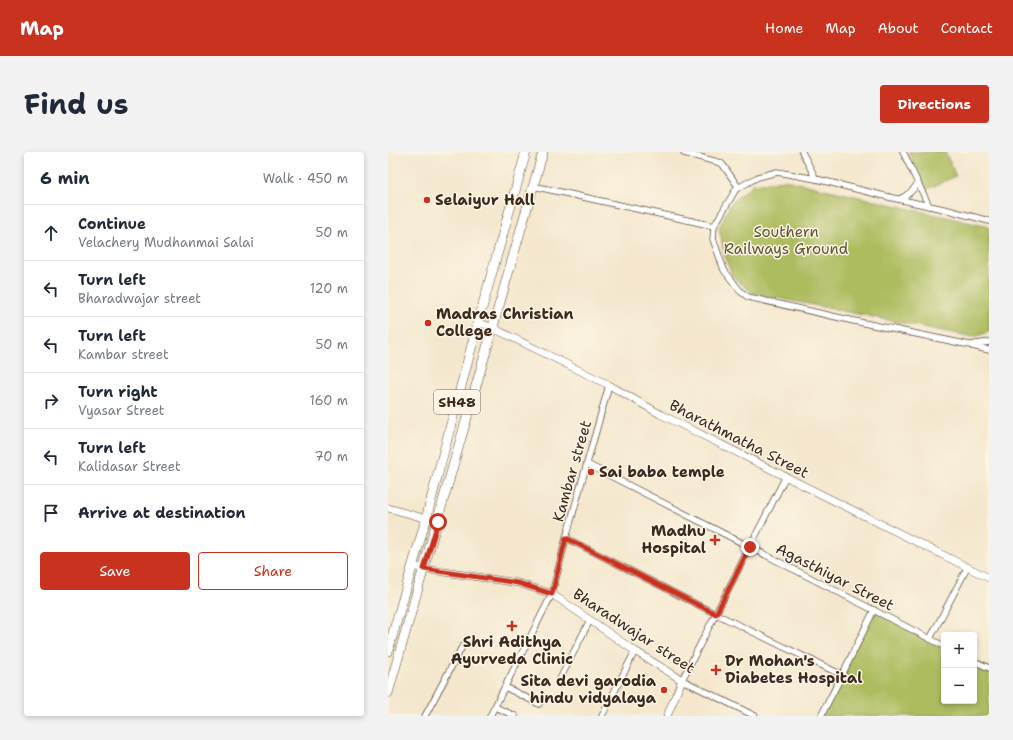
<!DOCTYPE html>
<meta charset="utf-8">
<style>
body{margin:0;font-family:"Shantell Sans",sans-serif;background:#f2f2f3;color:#1f2937}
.controls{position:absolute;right:12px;bottom:12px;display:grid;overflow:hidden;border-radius:4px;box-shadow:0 2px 6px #0003}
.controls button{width:36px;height:36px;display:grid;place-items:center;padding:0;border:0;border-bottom:1px solid #e0e1e3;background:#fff;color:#1f2937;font:20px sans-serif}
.stop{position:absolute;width:12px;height:12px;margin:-9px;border:3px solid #c8321e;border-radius:50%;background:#fff}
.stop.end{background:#c8321e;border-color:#fff;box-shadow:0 1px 4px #0008}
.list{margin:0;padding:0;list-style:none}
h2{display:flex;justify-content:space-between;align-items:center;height:52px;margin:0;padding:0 16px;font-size:17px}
h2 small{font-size:13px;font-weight:400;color:#747a83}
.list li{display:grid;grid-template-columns:26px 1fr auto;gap:12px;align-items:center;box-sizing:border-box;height:56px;padding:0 16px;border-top:1px solid #e0e1e3}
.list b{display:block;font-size:15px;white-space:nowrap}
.list p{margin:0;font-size:13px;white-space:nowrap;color:#747a83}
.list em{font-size:13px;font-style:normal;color:#747a83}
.actions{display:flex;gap:8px;padding:12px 16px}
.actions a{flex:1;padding:9px 0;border:1px solid #c8321e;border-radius:4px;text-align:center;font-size:14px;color:#c8321e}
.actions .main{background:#c8321e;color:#fff}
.icon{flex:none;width:22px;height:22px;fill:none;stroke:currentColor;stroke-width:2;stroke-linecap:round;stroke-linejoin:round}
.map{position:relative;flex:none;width:601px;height:564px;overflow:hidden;border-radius:4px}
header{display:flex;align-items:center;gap:24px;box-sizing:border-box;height:56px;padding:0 20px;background:#c8321e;color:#fff}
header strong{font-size:19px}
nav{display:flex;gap:22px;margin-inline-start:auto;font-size:14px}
.intro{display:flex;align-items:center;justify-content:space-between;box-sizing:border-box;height:96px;padding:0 24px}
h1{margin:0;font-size:28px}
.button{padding:10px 18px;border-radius:4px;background:#c8321e;color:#fff;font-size:14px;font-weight:700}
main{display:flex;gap:24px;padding:0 24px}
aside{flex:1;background:#fff;border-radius:4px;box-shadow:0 2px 6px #0003}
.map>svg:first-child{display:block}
.park{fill:#adbc5f;stroke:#74733e}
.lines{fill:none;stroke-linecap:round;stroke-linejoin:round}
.minor-casing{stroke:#574638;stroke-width:7}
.tertiary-casing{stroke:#574638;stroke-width:8}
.primary-casing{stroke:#574638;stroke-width:10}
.minor{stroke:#fff;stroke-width:5.5}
.tertiary{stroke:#fff;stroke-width:7}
.primary{stroke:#fff;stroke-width:9}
.route{stroke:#c8321e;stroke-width:5}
.poi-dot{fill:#c8321e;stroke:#fcf5e5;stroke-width:1.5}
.labels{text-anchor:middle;stroke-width:3;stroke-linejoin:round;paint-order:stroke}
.shield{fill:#fcf5e5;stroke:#75675a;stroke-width:1}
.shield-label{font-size:14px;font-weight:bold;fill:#3b2a1e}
.poi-label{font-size:15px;font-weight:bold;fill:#3b2a1e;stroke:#fcf5e5;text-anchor:start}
.park-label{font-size:15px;fill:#5d5632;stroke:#fcf5e5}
.street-label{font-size:15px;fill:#3b2a1e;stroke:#fcf5e5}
</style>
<header>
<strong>Map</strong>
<nav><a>Home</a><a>Map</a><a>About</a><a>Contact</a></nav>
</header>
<div class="intro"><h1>Find us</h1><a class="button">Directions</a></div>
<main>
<aside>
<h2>6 min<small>Walk · 450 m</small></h2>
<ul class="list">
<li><svg class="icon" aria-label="ahead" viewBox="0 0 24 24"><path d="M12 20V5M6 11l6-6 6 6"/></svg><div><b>Continue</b><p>Velachery Mudhanmai Salai</p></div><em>50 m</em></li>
<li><svg class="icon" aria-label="left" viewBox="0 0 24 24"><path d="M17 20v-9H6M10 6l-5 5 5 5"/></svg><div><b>Turn left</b><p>Bharadwajar street</p></div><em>120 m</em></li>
<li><svg class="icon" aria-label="left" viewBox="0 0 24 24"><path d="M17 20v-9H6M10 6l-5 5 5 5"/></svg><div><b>Turn left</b><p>Kambar street</p></div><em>50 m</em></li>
<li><svg class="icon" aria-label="right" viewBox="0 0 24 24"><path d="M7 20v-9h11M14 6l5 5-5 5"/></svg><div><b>Turn right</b><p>Vyasar Street</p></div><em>160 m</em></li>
<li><svg class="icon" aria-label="left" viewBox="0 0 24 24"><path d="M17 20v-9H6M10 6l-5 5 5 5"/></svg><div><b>Turn left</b><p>Kalidasar Street</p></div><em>70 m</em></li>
<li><svg class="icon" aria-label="arrive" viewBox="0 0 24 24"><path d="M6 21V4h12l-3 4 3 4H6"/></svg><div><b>Arrive at destination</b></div></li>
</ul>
<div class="actions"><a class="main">Save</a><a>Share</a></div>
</aside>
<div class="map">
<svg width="601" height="564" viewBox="0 0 601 564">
<rect width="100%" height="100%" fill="#fcf5e5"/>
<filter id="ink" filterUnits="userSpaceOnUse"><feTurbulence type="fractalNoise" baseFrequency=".025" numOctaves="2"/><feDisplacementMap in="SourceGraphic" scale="8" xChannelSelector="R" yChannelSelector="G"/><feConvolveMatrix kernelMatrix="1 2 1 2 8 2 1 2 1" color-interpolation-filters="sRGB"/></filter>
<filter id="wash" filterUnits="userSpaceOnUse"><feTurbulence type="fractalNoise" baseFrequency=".012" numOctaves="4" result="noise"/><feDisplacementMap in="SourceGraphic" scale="16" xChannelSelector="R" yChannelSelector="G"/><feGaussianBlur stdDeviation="0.9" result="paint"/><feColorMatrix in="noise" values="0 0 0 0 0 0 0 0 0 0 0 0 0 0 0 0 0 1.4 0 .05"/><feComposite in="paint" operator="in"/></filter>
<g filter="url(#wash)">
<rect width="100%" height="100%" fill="#f4e7cd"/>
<g class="park">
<polygon points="520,0 557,0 568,24 537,38"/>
<polygon points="397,28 601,75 601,180 585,185 365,141 345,125 337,105 331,76 343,51 365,32"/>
<polygon points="486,458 556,494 556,549 586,549 586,509 601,516 601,564 432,564"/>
</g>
</g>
<g filter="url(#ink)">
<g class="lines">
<defs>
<g id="minor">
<polyline points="414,0 428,27"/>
<polyline points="515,0 541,54"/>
<polyline points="296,1 333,11 335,13 351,36"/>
<polyline points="145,34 326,74"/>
<path d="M512,47C520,43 525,39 530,31"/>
<polyline points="601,69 560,58 505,46 428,27 389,20 370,25 348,37 326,74 325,87 336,118 352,139 360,145 466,169 582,193 601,190"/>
<polyline points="584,194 601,198"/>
<polyline points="199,312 556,494"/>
<polyline points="178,386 328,462 454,523"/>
<polyline points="542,487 579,416"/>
<polyline points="586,509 601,516"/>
<polyline points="171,529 202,468"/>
<polyline points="117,535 151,552"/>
<polyline points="107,555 127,564"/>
<polyline points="37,564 74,495"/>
<polyline points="102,564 164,442 178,386 221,233"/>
<polyline points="214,564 247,499"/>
<polyline points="367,564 294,528 398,324"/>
<polyline points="433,564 454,523 486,458"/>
</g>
<g id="tertiary">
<polyline points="90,170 105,176 221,233 272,262 601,426"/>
<polyline points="0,356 50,370"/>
<polyline points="25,414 36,417 130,431 164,442 247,499 294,528 279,564"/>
</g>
<g id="primary">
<polyline points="0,499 38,367 90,170 138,0"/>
<polyline points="0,541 155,0"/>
</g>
</defs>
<use href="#minor" class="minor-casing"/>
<use href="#tertiary" class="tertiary-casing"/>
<use href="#primary" class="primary-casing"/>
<use href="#minor" class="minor"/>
<use href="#tertiary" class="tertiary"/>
<use href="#primary" class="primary"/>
</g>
</g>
<g class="lines" filter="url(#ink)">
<polyline class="route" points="50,370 36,417 130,431 164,442 178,386 328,462 362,395"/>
</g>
<g class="poi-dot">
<circle cx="39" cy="48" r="4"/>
<circle cx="40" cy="171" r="4"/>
<circle cx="203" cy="320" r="4"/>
<path d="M325 382h4v4h4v4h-4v4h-4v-4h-4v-4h4z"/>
<path d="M122 468h4v4h4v4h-4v4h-4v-4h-4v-4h4z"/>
<path d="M326 512h4v4h4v4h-4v4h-4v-4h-4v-4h4z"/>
<circle cx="276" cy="538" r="4"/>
</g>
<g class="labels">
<rect class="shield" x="46" y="238" width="46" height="24" rx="3"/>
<g class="shield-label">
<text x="69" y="255">SH48</text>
</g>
<g class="poi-label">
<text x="47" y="53">Selaiyur Hall</text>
<text x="48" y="167">Madras Christian<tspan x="48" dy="17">College</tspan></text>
<text x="211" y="325">Sai baba temple</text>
<text x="318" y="384" text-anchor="end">Madhu<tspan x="318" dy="17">Hospital</tspan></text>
<text x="124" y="495" text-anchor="middle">Shri Adithya<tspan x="124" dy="17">Ayurveda Clinic</tspan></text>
<text x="337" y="514">Dr Mohan's<tspan x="337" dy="17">Diabetes Hospital</tspan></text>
<text x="268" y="534" text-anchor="end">Sita devi garodia<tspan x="268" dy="17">hindu vidyalaya</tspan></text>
</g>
<g class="park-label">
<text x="398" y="85">Southern<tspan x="398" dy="17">Railways Ground</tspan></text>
</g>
<g class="street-label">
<text transform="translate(351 287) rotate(27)" y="5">Bharathmatha Street</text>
<text transform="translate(184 319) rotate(-74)" y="5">Kambar street</text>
<text transform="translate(447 425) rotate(27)" y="5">Agasthiyar Street</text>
<text transform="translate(246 479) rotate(33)" y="5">Bharadwajar street</text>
</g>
</g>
</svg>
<div class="controls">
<button>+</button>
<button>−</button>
</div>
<div class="stop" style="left:50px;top:370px"></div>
<div class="stop end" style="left:362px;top:395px"></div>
</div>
</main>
